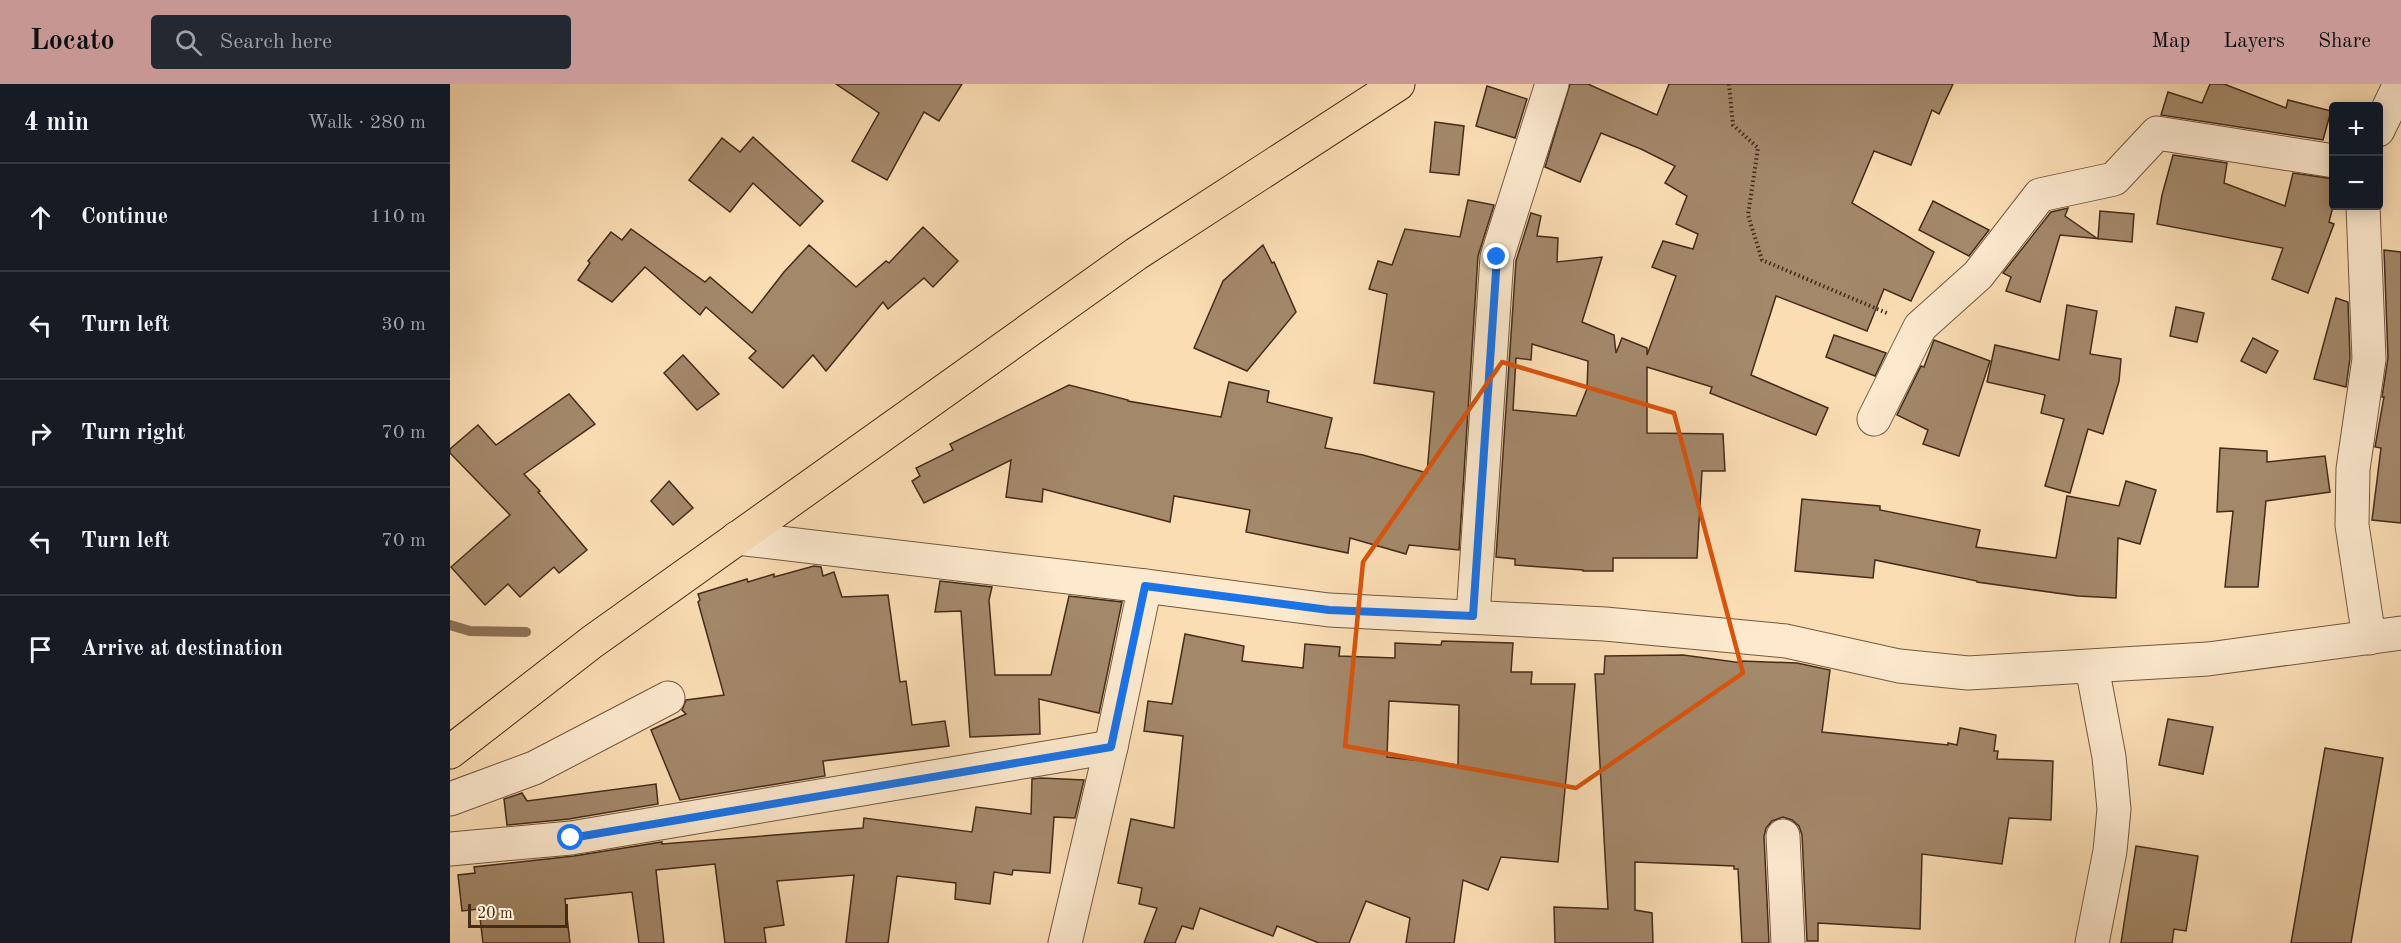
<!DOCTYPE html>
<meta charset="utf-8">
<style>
body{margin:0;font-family:"Old Standard TT",serif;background:#242831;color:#f1f3f6}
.controls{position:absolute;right:18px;top:18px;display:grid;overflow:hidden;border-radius:6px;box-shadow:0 3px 15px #0003}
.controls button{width:54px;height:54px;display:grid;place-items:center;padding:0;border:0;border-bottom:2px solid #363941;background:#171b24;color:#f1f3f6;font:30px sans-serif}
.scale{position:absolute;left:18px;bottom:15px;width:100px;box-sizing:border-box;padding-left:6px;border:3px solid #442c1a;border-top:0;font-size:16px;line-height:21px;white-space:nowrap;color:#442c1a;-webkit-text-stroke:4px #fce9ce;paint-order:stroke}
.stop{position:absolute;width:18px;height:18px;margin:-14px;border:4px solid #1a73e8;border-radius:50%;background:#fff}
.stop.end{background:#1a73e8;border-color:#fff;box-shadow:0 2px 6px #0008}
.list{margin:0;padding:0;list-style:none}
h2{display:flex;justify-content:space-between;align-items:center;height:78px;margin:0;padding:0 24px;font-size:26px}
h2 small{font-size:20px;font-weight:400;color:#9ea1a6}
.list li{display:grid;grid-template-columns:39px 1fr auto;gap:18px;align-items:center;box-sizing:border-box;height:108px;padding:0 24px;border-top:2px solid #363941}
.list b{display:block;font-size:22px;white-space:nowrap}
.list em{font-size:20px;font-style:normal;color:#9ea1a6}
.icon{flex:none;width:33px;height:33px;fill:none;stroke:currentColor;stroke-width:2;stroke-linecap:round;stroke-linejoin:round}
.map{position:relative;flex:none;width:1951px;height:859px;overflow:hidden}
header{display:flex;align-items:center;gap:36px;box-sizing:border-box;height:84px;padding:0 30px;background:#c59692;color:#111}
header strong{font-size:28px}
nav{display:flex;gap:33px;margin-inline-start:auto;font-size:21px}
.search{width:420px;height:54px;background:#242831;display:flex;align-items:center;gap:15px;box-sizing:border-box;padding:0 21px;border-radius:6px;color:#9ea1a6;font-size:22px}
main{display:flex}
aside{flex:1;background:#171b24}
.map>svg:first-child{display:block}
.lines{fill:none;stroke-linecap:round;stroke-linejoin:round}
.stream{stroke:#8d7257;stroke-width:10}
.building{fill:#a3886a;stroke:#442c1a;stroke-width:1.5;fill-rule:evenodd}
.minor-casing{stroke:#725840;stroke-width:35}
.major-casing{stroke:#442c1a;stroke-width:35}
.path{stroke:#442c1a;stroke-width:4;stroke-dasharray:1.5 3;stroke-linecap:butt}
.minor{stroke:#fce9ce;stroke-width:33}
.major{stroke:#fbddb4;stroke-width:33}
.route{stroke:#1a73e8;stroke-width:8}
.marked{fill:none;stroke:#d8540d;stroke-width:4.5;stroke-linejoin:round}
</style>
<header>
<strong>Locato</strong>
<div class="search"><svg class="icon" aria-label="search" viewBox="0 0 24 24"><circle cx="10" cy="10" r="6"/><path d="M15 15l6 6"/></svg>Search here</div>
<nav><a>Map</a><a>Layers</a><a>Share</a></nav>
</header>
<main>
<aside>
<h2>4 min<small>Walk · 280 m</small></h2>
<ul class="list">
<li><svg class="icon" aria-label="ahead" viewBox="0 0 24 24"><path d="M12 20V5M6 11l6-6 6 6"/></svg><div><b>Continue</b></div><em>110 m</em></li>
<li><svg class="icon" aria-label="left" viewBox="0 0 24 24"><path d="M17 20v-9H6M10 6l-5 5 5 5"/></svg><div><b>Turn left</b></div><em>30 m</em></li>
<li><svg class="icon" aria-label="right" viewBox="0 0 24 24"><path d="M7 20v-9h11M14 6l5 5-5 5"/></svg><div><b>Turn right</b></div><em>70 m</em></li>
<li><svg class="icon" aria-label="left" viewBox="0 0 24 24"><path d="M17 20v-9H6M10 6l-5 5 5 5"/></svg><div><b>Turn left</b></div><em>70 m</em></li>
<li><svg class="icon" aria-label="arrive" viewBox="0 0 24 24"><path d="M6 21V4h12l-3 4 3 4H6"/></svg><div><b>Arrive at destination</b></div></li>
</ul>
</aside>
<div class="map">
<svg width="1951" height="859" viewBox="0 0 1951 859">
<rect width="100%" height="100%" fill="#fbddb4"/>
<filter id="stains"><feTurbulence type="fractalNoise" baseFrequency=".00333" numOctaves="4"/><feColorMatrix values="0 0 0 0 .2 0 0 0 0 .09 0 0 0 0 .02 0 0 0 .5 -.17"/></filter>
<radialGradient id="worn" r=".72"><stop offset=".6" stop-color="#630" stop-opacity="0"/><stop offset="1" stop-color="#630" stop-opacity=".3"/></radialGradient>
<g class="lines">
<polyline class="stream" points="0,541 20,547 76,548"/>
</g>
<g class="building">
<polygon points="386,0 512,0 489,37 474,28 437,96 402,77 429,29"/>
<path d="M1120,0H1138L1207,31L1219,0H1503L1489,30L1482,26L1461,81L1424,67L1402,119L1484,168L1461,217L1434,205L1417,247L1326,212L1301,291L1378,324L1366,351L1260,309L1262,303L1197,283V349L1273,350L1275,387H1252L1247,474H1163V487H1133V486L1065,481V475L1046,473L1066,177L1081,129L1091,132L1087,152L1108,154L1107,178L1152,173L1132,238L1164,251L1166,269L1172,254L1197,264V271L1226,192L1202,183L1213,157L1243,165L1248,150L1226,140L1237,112L1215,99L1225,82L1191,65L1151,49L1130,98L1095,83ZM1082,260L1138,277L1137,305L1126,332L1063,326L1066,274L1081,276Z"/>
<polygon points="1760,0 1774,0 1836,24 1838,16 1881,27 1873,56 1711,31 1718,8 1752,19"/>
<polygon points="1037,2 1077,15 1065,54 1026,42"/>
<polygon points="985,38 1014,42 1009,91 980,88"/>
<polygon points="303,53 373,117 350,142 303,99 280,128 239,96 272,54 290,68"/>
<polygon points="1723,71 1777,79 1774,99 1835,122 1843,89 1884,95 1884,119 1879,138 1884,140 1858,209 1822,195 1833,164 1707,140 1712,111"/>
<polygon points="1018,116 1044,121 1028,172 1009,466 959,461 956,470 900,454 898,469 796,448 800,426 724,412 720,438 593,405 592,418 556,413 561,376 474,419 462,397 470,392 466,384 503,366 500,360 619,301 678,316 678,317 771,333 779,298 819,307 817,318 882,334 875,364 913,371 977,389 984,308 924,299 937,210 919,205 928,177 942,181 955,145 1010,153"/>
<polygon points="1483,117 1539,146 1519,172 1469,146"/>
<polygon points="1618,124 1615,132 1648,155 1650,127 1684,130 1682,158 1610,151 1590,218 1556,207 1561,193 1553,189 1601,128"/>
<polygon points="473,143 508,177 483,203 474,194 438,225 433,218 376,287 363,271 333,304 299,274 306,267 256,223 250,231 195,183 162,218 128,196 140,179 138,177 161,148 172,156 181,145 255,198 260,193 302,229 334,188 359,161 406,203 436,177 439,179"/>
<polygon points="813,161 822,179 824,178 846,228 797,287 744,264 773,197"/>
<polygon points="1934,166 1951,168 1951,439 1922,436 1931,364 1925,363 1934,313 1932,313 1938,274"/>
<polygon points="1886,214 1898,218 1900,274 1896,303 1864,295"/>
<polygon points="1617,221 1647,227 1640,270 1671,275 1669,297 1653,350 1638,345 1620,409 1595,402 1614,335 1591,329 1595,311 1537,298 1545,261 1609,276"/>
<polygon points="1726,223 1754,229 1747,258 1720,252"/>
<polygon points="1384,251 1436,269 1425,292 1376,273"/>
<polygon points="1803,254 1828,267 1816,289 1791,277"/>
<polygon points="1484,256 1540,277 1509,372 1473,360 1478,346 1447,331 1471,282 1474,283"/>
<polygon points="233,271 269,310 247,326 214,289"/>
<polygon points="119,310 145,340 74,390 90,407 88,408 137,466 109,489 104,483 70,513 58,500 35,521 1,483 60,431 0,369 0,365 28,341 46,361"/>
<polygon points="1770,364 1817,367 1817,378 1875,372 1880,408 1816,417 1808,503 1775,503 1783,427 1767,428"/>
<polygon points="219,397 243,424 223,441 201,417"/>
<polygon points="1676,397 1706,406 1690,460 1668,454 1666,514 1628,512 1527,498 1527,497 1425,476 1423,494 1345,487 1352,415 1430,422 1430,426 1530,446 1526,463 1606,474 1617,412 1669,422"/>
<polygon points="364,482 371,483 373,492 384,488 392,513 438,511 450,598 456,597 462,641 495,637 499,662 373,677 375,692 230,716 201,646 236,630 232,626 236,616 274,611 248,518 250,516 248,510 297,495 298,498 324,490 324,493"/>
<polygon points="490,497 542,503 539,516 545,591 601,591 619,512 672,518 649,629 589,615 590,650 520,653 511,527 485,528"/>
<path d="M735,550L794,562L792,577L853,584L855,560L890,563L889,572L945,574V559L991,561L992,557L1063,559L1061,588H1082L1081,600H1125L1108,778L1051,773L1038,806L1013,796L1004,859H956L960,834L916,817L899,859H869L827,842L823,852L750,824L743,845L732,842L725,859H694L707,824L689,820L692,804L668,799L681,735L724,744L733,652L694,647L698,617L722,620ZM939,617L1009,621L1008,681L937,673Z"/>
<polygon points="1233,571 1292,579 1292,577 1347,579 1380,586 1372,648 1498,661 1498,659 1507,661 1510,644 1546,651 1544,667 1548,667 1547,675 1603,677 1601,736 1559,734 1552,780 1472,770 1470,845 1368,839 1368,857 1357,857 1352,751 1349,742 1342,736 1333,733 1322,737 1316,744 1314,752 1319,859 1292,859 1288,785 1284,785 1284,782 1185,778 1185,826 1202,829 1203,859 1105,859 1104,823 1158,825 1145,590 1154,590 1155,572"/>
<polygon points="1718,635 1763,643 1753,690 1709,681"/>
<polygon points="1875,664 1933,674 1901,859 1841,859"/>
<polygon points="591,694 634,696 625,734 604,733 600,789 563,786 562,791 544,788 540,820 505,815 506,799 447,792 438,859 396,859 404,791 327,797 334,841 314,844 316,859 275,859 265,780 206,786 214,859 189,859 182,808 115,815 120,859 33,859 29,825 12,827 8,791 25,789 24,783 124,772 212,758 212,760 413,744 414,734 522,748 526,723 581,730 582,695"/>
<polygon points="206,700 208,720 119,735 57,741 54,715 72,709 77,717"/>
<polygon points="1686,762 1748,772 1736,847 1724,845 1722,859 1671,859"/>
</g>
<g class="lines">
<defs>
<g id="minor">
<polyline points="1928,46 1950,0"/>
<polyline points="1913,122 1919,275 1903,385 1902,441 1919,554"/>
<polyline points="1424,335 1470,243 1528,191 1590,111 1664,95 1707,49 1884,77"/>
<polyline points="287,454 695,502 879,526 1155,540 1336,557 1449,582 1518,589 1758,575 1951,549"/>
<polyline points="1023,532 1047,173 1102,0"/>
<polyline points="0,715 84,684 218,614"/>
<polyline points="1333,752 1338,859"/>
<polyline points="0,765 121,754 661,663"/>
<polyline points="615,859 661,663 695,502"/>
<polyline points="1642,859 1660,767 1664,725 1659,673 1642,583"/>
</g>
<polyline id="major" points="0,668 142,558 686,170 948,0"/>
</defs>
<use href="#minor" class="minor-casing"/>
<use href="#major" class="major-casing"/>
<polyline class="path" points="1279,0 1283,41 1308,64 1298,131 1312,176 1439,230"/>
<use href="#minor" class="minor"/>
<use href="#major" class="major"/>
</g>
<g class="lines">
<polyline class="route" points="121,754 661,663 695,502 879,526 1023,532 1047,173"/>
</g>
<path class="marked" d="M1052,278L1224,329L1293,589L1126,704L895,662L913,478Z"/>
<rect width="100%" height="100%" filter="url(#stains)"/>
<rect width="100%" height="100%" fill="url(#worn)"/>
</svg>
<div class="controls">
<button>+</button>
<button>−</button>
</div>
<div class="scale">20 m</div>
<div class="stop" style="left:121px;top:754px"></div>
<div class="stop end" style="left:1047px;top:173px"></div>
</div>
</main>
